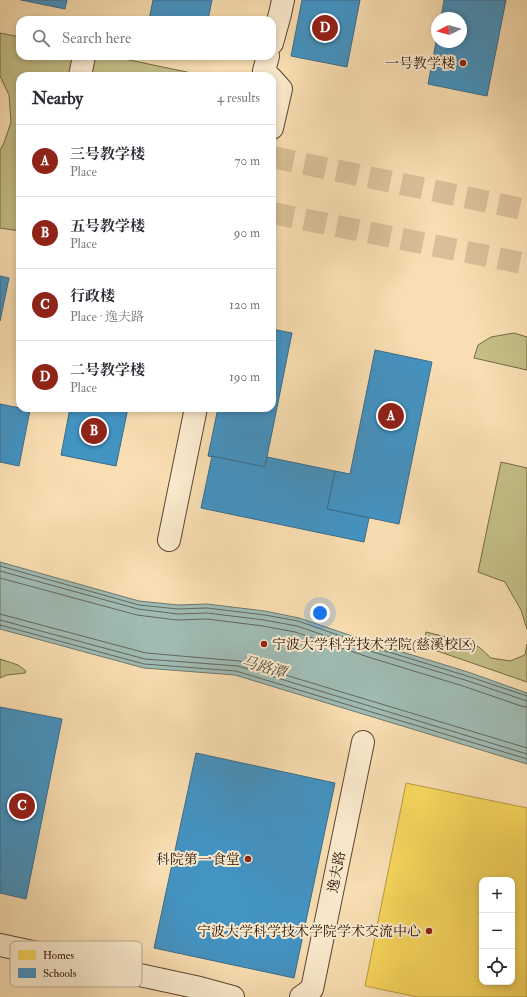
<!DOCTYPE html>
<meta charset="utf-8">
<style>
body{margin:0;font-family:"IM FELL Double Pica","Noto Serif SC",serif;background:#f7f7f7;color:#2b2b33}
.controls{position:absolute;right:12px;bottom:12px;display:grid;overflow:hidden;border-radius:8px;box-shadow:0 2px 6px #0003}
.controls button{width:36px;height:36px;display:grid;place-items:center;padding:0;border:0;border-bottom:1px solid #e1e1e2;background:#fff;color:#2b2b33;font:20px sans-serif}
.compass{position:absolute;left:431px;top:12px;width:36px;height:36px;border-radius:50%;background:#fff;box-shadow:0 2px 6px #0003;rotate:264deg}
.you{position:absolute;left:320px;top:613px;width:14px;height:14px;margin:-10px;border:3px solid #fff;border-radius:50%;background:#1a73e8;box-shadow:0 0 0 6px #1a73e833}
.badge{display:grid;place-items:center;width:26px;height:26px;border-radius:50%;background:#8f2418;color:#fff;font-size:13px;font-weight:700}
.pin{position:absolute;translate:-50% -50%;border:2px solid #fff;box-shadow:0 1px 4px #0006}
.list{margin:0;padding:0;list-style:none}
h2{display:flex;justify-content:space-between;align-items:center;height:52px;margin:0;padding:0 16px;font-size:17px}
h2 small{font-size:13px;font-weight:400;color:#7c7c81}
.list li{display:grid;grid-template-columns:26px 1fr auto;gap:12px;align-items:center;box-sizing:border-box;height:72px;padding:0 16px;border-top:1px solid #e1e1e2}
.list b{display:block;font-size:15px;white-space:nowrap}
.list p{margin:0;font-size:13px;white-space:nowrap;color:#7c7c81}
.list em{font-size:13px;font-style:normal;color:#7c7c81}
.icon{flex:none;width:22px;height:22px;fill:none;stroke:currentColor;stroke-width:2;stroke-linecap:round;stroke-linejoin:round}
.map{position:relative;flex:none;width:527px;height:997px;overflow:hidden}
.search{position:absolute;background:#fff;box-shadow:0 2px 6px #0003;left:16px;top:16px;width:260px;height:44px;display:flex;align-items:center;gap:10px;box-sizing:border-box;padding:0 14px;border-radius:12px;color:#7c7c81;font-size:15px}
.panel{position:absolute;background:#fff;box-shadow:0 2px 6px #0003;left:16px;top:72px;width:260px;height:340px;border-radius:12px}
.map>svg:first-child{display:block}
.green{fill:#c4bf87;stroke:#766847}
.water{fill:#9fbbb3;stroke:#6f776e}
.homes{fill:#f6d55c;stroke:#b89a42;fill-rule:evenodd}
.schools{fill:#4393c3;stroke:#3b6c8b}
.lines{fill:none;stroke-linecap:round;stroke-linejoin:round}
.shore{stroke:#64665d;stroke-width:1}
.minor-tunnel{stroke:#d9bf98;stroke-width:22;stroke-dasharray:22 11;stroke-linecap:butt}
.minor-casing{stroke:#5c4432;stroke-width:24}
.minor{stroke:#faeacd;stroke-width:22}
.poi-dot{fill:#8f2418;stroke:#faeacd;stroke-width:1.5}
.labels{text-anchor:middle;stroke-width:4;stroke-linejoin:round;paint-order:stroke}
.poi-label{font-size:14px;fill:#281107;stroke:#faeacd;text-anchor:end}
.street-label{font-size:14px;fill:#281107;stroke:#faeacd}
.water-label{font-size:15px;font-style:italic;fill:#524c43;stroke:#faeacd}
.key{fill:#faeacd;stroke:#bba992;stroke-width:1}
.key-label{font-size:11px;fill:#281107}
</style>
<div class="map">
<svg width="527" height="997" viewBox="0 0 527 997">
<rect width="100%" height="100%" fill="#f8deb2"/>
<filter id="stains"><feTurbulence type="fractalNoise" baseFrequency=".005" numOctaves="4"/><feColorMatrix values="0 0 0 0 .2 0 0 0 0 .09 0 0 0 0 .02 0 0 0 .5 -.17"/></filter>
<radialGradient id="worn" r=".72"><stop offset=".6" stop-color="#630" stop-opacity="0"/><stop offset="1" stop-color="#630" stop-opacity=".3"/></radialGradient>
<g class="green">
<polygon points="0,33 20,37 20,56 79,56 75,76 20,76 20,231 0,228 0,150 4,143 11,122 9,95 0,76"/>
<polygon points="91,56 110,56 206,76 87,76"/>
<polygon points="514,333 527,337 527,370 474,358 478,345 491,337"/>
<polygon points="501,462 527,468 527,629 521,610 505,582 478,572"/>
<polygon points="426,632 463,641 479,647 491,658 510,661 525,655 527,644 527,682 423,646"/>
<polygon points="0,659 18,665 26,671 25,673 7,675 0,678"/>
</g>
<polygon class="water" points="0,562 139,601 178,605 207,604 265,611 299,618 373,643 468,672 527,693 527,764 235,675 144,668 0,629"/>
<path class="homes" d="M406,783L527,808V997H418L365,986ZM482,880H512V982H482Z"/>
<g class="schools">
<polygon points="21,0 67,0 65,9"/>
<polygon points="153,0 212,0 208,20 149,20"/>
<polygon points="302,0 360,0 347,67 291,56"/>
<polygon points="444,0 506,0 487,96 428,84 437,37 437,42 461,42 461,18 441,18"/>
<polygon points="0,276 9,278 0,321"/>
<polygon points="272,329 292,333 265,467 208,456 218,408 272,408"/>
<polygon points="375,350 432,362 399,524 327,509 335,471 350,474"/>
<polygon points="0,404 30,410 19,466 0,462"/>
<polygon points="70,408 128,408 116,466 61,455"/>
<polygon points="212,456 265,467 267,457 335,471 327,509 369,518 364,542 201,508"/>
<polygon points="0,707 62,719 26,899 0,893"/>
<polygon points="196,753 335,783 294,978 154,948"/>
</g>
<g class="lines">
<g class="shore">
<polyline points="0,566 139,605 178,609 207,608 265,615 298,621 372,647 467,676 527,696"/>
<polyline points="0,571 138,609 178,614 207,613 264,620 297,626 370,651 465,680 527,701"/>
<polyline points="0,578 137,615 177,620 207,619 263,626 295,632 368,657 463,686 521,706 527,707"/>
<polyline points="0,614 146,653 239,661 527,748"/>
<polyline points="0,620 145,659 238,666 527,754"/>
<polyline points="0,625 144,664 236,671 527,759"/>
</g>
<g class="minor-tunnel">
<polyline points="272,157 527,210"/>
<polyline points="272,213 527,264"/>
</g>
<defs>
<g id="minor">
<polyline points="272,43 280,14 283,0"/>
<polyline points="268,56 264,71 269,76"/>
<polyline points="80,76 84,56"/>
<polyline points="272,79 281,89 272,128"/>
<polyline points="169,540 196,408"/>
<polyline points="0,945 200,988 233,997"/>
<polyline points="301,997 312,989 363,742"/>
</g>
</defs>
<use href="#minor" class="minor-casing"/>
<use href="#minor" class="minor"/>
</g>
<g class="poi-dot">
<circle cx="463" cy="63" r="4"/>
<circle cx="264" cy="644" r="4"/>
<circle cx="248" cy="859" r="4"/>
<circle cx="429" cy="931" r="4"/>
</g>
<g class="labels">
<g class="poi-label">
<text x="455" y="68">一号教学楼</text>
<text x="272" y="649" text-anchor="start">宁波大学科学技术学院(慈溪校区)</text>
<text x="240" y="864">科院第一食堂</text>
<text x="421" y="936">宁波大学科学技术学院学术交流中心</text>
</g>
<g class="street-label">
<text transform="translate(336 872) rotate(-79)" y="5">逸夫路</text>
</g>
<g class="water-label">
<text transform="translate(264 667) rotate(16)" y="5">马路潭</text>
</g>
</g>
<rect x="10" y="941" width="132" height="46" rx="6" class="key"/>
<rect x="18" y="950" width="18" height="10" fill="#f6d55c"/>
<rect x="18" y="968" width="18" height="10" fill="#4393c3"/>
<g class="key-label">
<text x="43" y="959">Homes</text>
<text x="43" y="977">Schools</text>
</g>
<rect width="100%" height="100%" filter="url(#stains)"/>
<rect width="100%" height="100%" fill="url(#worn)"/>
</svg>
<div class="controls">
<button>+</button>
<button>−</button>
<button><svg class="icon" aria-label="locate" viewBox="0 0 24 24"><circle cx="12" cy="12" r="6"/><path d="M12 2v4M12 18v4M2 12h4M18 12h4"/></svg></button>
</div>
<svg class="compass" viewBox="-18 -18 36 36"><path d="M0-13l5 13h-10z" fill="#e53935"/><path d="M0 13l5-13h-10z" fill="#7c7c81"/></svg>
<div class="you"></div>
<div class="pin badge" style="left:391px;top:416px">A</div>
<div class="pin badge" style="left:94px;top:431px">B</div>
<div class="pin badge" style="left:22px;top:806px">C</div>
<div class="pin badge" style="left:325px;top:28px">D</div>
<div class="search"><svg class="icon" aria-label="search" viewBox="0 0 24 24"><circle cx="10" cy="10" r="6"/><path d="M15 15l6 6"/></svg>Search here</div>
<section class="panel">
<h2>Nearby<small>4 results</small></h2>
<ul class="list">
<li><span class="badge">A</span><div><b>三号教学楼</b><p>Place</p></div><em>70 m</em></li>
<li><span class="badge">B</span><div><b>五号教学楼</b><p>Place</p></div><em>90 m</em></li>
<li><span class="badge">C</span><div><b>行政楼</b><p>Place · 逸夫路</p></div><em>120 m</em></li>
<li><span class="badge">D</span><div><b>二号教学楼</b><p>Place</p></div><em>190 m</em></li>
</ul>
</section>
</div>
